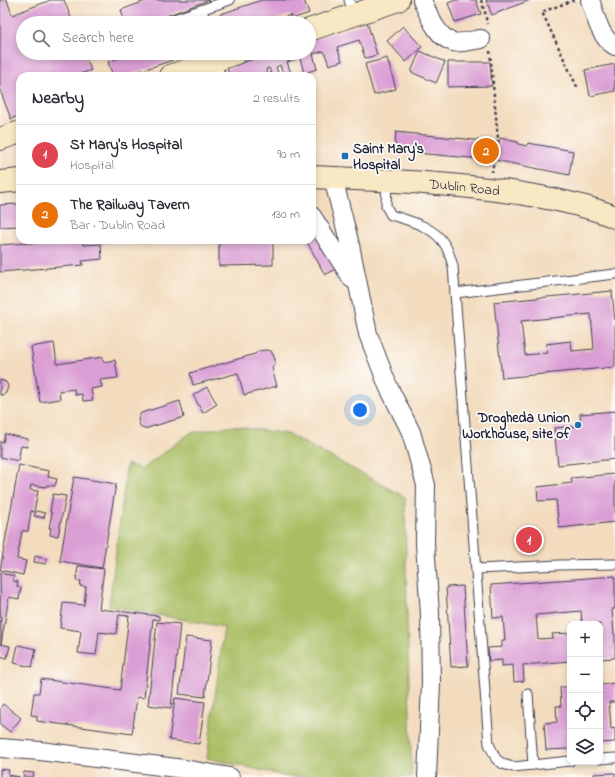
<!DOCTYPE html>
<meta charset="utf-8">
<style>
body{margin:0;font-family:"Indie Flower",sans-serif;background:#f2f2f3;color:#2b2b33}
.controls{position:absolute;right:12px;bottom:12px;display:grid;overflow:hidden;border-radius:8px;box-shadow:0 2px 6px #0003}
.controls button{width:36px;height:36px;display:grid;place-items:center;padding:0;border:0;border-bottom:1px solid #e1e1e2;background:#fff;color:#2b2b33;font:20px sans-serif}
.you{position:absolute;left:360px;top:410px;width:14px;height:14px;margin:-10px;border:3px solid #fff;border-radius:50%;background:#1a73e8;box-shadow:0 0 0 6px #1a73e833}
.badge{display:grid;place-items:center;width:26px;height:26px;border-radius:50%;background:#0f766e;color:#fff;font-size:13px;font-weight:700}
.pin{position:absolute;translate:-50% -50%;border:2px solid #fff;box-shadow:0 1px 4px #0006}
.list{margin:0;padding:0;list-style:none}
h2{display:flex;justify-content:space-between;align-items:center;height:52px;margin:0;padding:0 16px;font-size:17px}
h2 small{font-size:13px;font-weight:400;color:#7c7c81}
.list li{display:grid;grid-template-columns:26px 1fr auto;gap:12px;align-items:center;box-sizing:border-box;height:60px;padding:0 16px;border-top:1px solid #e1e1e2}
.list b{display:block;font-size:15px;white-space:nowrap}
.list p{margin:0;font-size:13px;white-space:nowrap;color:#7c7c81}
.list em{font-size:13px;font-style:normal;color:#7c7c81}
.icon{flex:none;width:22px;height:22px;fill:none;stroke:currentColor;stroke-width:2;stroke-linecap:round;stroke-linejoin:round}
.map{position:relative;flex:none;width:615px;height:777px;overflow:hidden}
.search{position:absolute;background:#fff;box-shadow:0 2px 6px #0003;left:16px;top:16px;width:300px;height:44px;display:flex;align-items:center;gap:10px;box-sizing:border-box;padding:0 14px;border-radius:22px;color:#7c7c81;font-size:15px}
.panel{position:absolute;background:#fff;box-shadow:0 2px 6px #0003;left:16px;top:72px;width:300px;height:172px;border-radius:12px}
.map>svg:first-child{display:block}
.green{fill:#a9bd62;stroke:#66704e}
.building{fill:#da9dd4;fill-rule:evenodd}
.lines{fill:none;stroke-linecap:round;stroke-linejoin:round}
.service-casing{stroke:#413e4f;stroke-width:11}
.minor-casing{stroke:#413e4f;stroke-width:20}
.secondary-casing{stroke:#413e4f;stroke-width:24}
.path{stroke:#413e4f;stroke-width:2.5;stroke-dasharray:3 3;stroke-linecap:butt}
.service{stroke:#fff;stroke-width:9}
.minor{stroke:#fff;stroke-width:18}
.secondary{stroke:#f8e8c3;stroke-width:22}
.poi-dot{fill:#1f6fb2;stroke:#fdfcf7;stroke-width:1.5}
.labels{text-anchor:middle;stroke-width:3.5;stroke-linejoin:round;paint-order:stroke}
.poi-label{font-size:14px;font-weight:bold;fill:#22223b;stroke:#fdfcf7;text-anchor:start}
.street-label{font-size:14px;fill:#22223b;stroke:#fdfcf7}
</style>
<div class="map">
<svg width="615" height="777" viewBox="0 0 615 777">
<rect width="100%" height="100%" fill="#fdfcf7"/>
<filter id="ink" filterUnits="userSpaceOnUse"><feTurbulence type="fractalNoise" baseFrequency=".025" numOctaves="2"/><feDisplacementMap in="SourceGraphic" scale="8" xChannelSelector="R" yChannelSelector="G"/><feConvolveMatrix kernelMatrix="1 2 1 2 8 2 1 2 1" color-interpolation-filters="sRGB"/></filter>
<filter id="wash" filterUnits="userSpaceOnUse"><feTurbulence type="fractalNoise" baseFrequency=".012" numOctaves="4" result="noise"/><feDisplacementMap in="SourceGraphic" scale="16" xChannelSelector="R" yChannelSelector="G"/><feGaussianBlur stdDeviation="0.9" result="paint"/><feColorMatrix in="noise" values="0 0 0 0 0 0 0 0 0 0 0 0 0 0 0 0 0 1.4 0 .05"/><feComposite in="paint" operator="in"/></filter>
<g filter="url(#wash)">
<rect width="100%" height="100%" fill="#f3dcbe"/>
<polygon class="green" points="233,426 288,434 405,497 407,619 412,777 286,777 273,773 207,758 224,627 109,606 127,464 142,469 190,433"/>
<g id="blocks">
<g class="building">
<polygon points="0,0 7,0 12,15 51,0 64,0 73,23 23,23 23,53 84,53 91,70 75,76 20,76 20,115 11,119 0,90"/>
<polygon points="148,0 209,0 158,19 160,23 125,23 121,10"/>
<polygon points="262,0 304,0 309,13 292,19 290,15 267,23 210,23 209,18"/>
<polygon points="456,0 476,0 481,14 455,22 448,3"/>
<polygon points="486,0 530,0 492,15"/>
<polygon points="367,22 377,55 365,58 359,40 337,47 342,61 329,65 324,51 313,54 317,69 304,73 300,58 287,62 292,76 282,76 282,75 283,74 280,65 276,67 279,76 272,76 269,68 266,69 268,76 230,76 227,68 271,53 309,53 309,41"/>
<polygon points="403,26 422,47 406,62 387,41"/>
<polygon points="420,51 445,62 436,83 411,72"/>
<polygon points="121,53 170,53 173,60 125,76 113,76 108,62 122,57"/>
<polygon points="173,53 189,53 175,58"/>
<polygon points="387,58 396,89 374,95 365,64"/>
<polygon points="448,62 490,62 492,86 448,87"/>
<polygon points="615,64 615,91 590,96 585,70"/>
<polygon points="396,132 495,142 493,160 394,151"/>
<polygon points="500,138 518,142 518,144 527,146 528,143 573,151 569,175 495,160"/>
<polygon points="17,204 20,204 20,220 18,220 18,226 0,227 0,205"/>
<polygon points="312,223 338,268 325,275 306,240 312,240"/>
<polygon points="70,240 82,240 83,245 101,244 102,259 82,261 83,265 0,272 0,245"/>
<polygon points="219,240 273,240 273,265 219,266"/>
<path d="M612,291L615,322V367L502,378L494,302ZM591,314L594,349L572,351L571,341L546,344L547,353L525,355L521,321Z"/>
<polygon points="54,343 57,364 103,357 103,362 115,360 118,378 100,380 102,387 91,389 93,400 83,401 82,394 75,395 74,389 59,391 60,399 40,402 31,347"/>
<polygon points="266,350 271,351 275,359 275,364 272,368 277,386 244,395 238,373 193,385 190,373 255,354 258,351"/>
<polygon points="0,380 6,382 8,386 6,393 2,395 0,395"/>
<polygon points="207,387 217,404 203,413 193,395"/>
<polygon points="180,401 184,417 144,429 140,426 138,419 141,413"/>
<polygon points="615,411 615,459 558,465 554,428 581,426 580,414"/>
<polygon points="5,434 28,439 27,447 21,446 18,461 0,457 0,442 3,442"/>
<polygon points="19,465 49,471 48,477 57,479 55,486 47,485 46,487 31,485 30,490 38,491 34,512 31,511 28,531 22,531 17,559 26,561 23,575 0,570"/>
<polygon points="615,474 615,522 559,528 556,500 538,501 537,487 572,483 571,478"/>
<polygon points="74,477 116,484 102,568 60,561"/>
<polygon points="53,494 66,496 58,536 50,535 51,528 49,528 52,513 50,512"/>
<polygon points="36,511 45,513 44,518 34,516"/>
<polygon points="35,556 47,559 46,564 34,562"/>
<polygon points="78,566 104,569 99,609 159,616 159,620 153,619 144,698 137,697 132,734 37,721 37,716 31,715 34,693 39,693 41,679 120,690 129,616 119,615 116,634 99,632 96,655 78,653 81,631 60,628 63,603 84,605 86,587 80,586 81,581 76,581"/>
<polygon points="0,573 14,576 13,581 18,582 17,587 21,588 19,599 9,597 1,644"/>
<polygon points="615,576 615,609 612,609 614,634 615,634 615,658 600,659 600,624 582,624 581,611 536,615 538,639 553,638 552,634 570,633 570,661 523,665 524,681 514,682 513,665 502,666 502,660 489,661 488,648 502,647 502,641 505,641 503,617 493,618 491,585"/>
<polygon points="463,586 468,666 451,667 446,587"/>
<polygon points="157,622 180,624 171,708 148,705"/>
<polygon points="186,637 212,640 205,697 179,694"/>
<polygon points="0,644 10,646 7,658 0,656"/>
<polygon points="18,645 36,649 32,667 14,663"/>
<polygon points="615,683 615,702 609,702 611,729 615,728 615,742 600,743 600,685"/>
<polygon points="560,687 570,687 570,705 568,705 569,722 570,722 570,749 546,750 544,723 557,722 556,706 561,706"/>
<polygon points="175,698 205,702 199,744 169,740"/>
<polygon points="3,704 21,718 10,732 0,724 0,708"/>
<polygon points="0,769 9,770 8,775 20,777 0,777"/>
<polygon points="24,772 34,773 33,777 23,777"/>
<polygon points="615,773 615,777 595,777 594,774"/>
</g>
</g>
</g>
<g filter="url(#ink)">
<use href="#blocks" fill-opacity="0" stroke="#413e4f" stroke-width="1"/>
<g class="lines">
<defs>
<g id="service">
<polyline points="349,0 354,15"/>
<polyline points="202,10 206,23"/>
<polyline points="174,19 230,0"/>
<path d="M387,181L386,206L391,215C410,221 435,227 445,245C449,251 451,260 453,266L489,744L496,759L503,764L513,767L570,761"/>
<polyline points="455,293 615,274"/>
<polyline points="477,569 559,565 615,564"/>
<polyline points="528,694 533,765"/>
<polyline points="600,759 615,758"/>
</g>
<g id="minor">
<path d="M422,0C428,13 437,38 453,42C459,44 474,40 481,39"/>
<path d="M590,0C596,16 599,37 615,46"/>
<polyline points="210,62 216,76"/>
<polyline points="333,178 350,245 368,334 388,386 411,432 426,485 425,544 430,614 431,683 427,777"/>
<polyline points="312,216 352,279"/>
<polyline points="0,748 40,751 184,769 230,777"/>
</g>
<g id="secondary">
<polyline points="309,30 398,0"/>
<polyline points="170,76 236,53"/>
<polyline points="0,139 20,132"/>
<path id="s1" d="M312,177C383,180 454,183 524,194C555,199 586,205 615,217"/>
<polyline points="0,182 20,180"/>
</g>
</defs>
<use href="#service" class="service-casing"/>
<use href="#minor" class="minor-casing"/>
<use href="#secondary" class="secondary-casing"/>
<g class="path">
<polyline points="481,0 485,12 487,24"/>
<polyline points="574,0 542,12 578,89"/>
<polyline points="490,51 498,139 492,172"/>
</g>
<use href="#service" class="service"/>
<use href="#minor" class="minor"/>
<use href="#secondary" class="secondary"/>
</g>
</g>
<g class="poi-dot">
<rect x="341" y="152" width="8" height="8" rx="2"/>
<circle cx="578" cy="425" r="4"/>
</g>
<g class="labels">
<g class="poi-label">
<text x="353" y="153">Saint Mary's<tspan x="353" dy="16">Hospital</tspan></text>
<text x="570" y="422" text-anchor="end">Drogheda Union<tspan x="570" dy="16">Workhouse, site of</tspan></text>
</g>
<g class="street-label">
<text dy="5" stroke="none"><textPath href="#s1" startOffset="153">Dublin Road</textPath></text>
</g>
</g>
</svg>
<div class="controls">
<button>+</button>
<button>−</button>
<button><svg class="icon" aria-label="locate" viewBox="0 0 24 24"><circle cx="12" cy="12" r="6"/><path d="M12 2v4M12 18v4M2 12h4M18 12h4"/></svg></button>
<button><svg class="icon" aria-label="layers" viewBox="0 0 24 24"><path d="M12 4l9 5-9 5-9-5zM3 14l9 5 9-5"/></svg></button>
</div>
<div class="you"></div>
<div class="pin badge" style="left:529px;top:540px;background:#e0444e">1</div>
<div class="pin badge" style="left:486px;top:151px;background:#e8710a">2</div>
<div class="search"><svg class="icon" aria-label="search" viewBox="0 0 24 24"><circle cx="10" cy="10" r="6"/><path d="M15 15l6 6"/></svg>Search here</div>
<section class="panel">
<h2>Nearby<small>2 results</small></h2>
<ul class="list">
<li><span class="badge" style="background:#e0444e">1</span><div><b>St Mary's Hospital</b><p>Hospital</p></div><em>90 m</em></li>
<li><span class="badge" style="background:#e8710a">2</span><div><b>The Railway Tavern</b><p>Bar · Dublin Road</p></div><em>130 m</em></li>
</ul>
</section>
</div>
